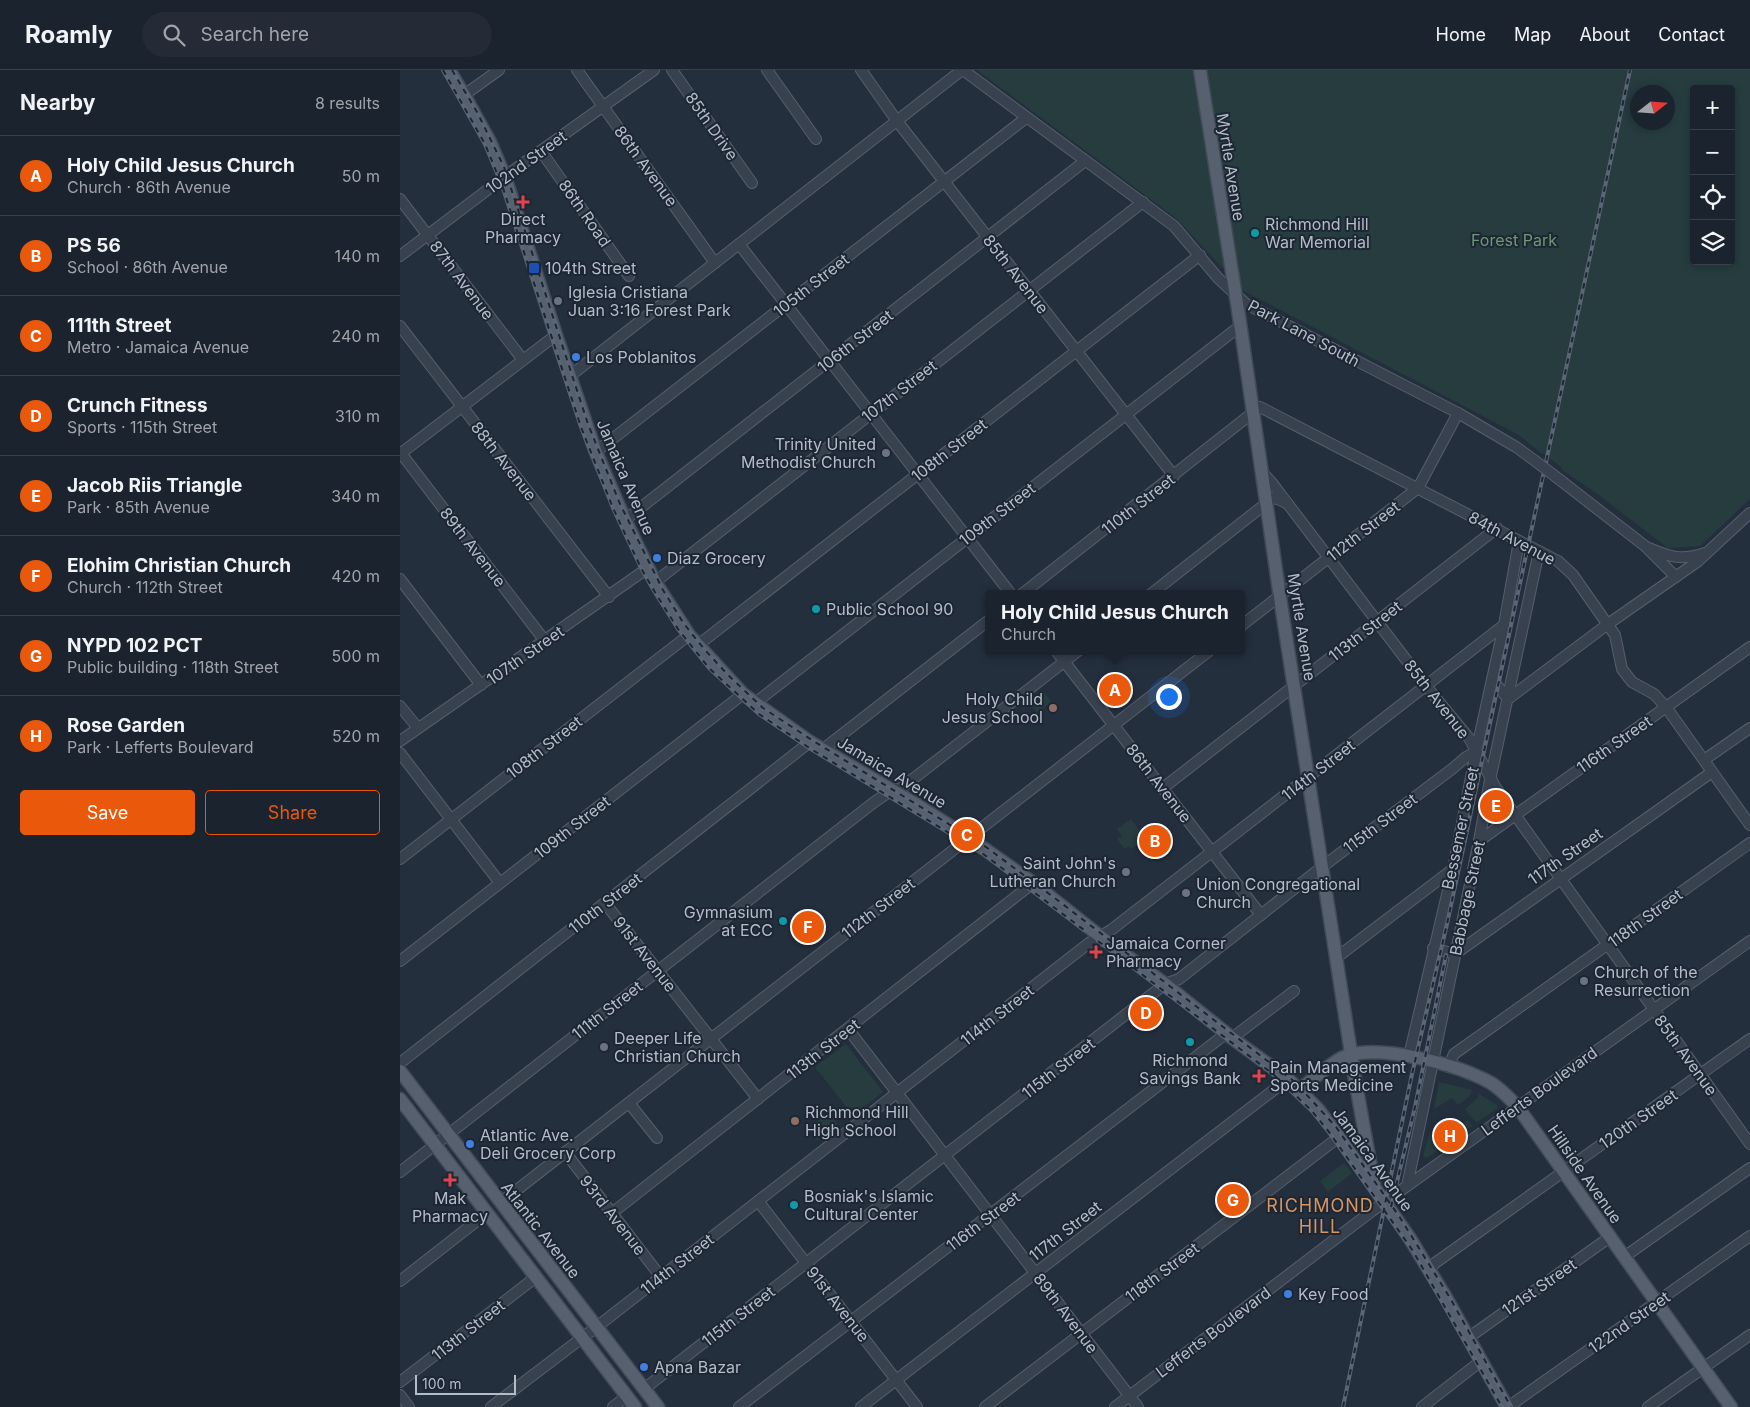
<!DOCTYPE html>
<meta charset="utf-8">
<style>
body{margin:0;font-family:Inter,sans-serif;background:#242b36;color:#f1f3f6}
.controls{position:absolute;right:15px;top:15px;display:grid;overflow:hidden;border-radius:5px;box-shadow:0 2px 8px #0003}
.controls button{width:45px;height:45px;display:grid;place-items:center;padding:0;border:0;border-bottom:1px solid #39404a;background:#1b232e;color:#f1f3f6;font:25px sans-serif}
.compass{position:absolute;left:1230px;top:15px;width:45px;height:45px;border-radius:50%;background:#1b232e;box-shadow:0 2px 8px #0003;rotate:73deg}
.scale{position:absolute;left:15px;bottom:12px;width:101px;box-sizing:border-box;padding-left:5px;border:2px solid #b4bcc9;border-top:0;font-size:14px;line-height:18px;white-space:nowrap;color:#b4bcc9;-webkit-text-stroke:4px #1d2633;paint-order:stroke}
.you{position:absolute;left:768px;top:626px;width:18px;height:18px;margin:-12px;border:4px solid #fff;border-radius:50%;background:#1a73e8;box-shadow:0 0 0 8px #1a73e833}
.badge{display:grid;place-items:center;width:32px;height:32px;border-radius:50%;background:#ea580c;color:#fff;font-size:16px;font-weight:700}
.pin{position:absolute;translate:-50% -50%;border:2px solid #fff;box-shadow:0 1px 5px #0006}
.popup{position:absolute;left:585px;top:520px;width:260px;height:65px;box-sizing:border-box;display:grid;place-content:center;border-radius:5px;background:#1b232e;filter:drop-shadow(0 1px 4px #0005);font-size:16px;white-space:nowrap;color:#a0a4aa}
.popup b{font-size:19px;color:#f1f3f6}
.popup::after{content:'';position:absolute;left:50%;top:100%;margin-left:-10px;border:10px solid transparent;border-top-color:#1b232e}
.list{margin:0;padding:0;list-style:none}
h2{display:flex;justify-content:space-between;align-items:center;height:65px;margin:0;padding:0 20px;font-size:21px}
h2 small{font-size:16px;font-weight:400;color:#a0a4aa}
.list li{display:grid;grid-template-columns:32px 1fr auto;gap:15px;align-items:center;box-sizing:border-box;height:80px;padding:0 20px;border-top:1px solid #39404a}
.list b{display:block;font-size:19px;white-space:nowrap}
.list p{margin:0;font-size:16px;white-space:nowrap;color:#a0a4aa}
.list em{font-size:16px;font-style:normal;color:#a0a4aa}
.actions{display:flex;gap:10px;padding:15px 20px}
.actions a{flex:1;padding:11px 0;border:1px solid #ea580c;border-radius:5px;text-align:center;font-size:18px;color:#ea580c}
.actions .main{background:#ea580c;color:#fff}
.icon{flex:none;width:28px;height:28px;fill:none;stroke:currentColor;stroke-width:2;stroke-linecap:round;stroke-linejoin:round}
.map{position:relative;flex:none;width:1350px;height:1337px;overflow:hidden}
header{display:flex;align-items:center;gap:30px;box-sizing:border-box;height:70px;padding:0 25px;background:#1b232e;border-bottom:1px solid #39404a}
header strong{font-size:24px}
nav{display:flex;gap:28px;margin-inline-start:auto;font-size:18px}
.search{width:350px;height:45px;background:#242b36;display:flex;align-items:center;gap:12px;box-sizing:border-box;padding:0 18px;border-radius:28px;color:#a0a4aa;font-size:19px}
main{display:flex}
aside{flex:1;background:#1b232e}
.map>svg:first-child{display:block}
.green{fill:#263c3f;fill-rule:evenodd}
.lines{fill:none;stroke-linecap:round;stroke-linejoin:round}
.minor-casing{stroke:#565f6c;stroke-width:12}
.major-casing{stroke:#414a57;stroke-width:15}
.minor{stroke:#38414e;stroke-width:10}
.major{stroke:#56606e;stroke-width:12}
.rail-casing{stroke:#5a6575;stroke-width:4}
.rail{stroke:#1d2633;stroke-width:2;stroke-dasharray:5.5;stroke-linecap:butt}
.minor-bridge-casing{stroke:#565f6c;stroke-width:12;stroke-linecap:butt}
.minor-bridge{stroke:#38414e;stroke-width:10}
.health-dot{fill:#e0444e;stroke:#1d2633;stroke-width:2}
.culture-dot{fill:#0f9aa8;stroke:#1d2633;stroke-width:2}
.transit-dot{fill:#1a4fb4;stroke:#1d2633;stroke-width:2}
.worship-dot{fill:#6b7280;stroke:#1d2633;stroke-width:2}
.shop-dot{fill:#3f7fe0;stroke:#1d2633;stroke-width:2}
.education-dot{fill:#8d6e63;stroke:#1d2633;stroke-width:2}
.labels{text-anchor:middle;stroke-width:4;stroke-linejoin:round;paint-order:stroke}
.street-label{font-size:16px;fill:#b4bcc9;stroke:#1d2633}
.poi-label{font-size:16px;fill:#b4bcc9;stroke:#1d2633;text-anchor:start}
.park-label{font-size:16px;fill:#6b9a76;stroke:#1d2633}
.neighbourhood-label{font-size:18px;letter-spacing:1px;fill:#d59563;stroke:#1d2633}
</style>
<header>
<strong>Roamly</strong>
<div class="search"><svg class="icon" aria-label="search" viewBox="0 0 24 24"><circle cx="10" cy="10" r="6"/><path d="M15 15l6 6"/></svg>Search here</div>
<nav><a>Home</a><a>Map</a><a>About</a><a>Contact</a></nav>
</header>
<main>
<aside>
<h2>Nearby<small>8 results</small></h2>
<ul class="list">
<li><span class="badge">A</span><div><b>Holy Child Jesus Church</b><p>Church · 86th Avenue</p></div><em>50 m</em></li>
<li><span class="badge">B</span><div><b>PS 56</b><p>School · 86th Avenue</p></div><em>140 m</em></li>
<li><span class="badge">C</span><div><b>111th Street</b><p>Metro · Jamaica Avenue</p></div><em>240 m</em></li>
<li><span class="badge">D</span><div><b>Crunch Fitness</b><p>Sports · 115th Street</p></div><em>310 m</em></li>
<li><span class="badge">E</span><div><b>Jacob Riis Triangle</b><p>Park · 85th Avenue</p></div><em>340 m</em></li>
<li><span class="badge">F</span><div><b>Elohim Christian Church</b><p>Church · 112th Street</p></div><em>420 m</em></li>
<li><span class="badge">G</span><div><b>NYPD 102 PCT</b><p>Public building · 118th Street</p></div><em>500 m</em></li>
<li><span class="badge">H</span><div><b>Rose Garden</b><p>Park · Lefferts Boulevard</p></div><em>520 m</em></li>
</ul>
<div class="actions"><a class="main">Save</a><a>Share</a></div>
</aside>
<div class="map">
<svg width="1350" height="1337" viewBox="0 0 1350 1337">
<rect width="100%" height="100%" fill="#242f3e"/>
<g class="green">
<path d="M577,0H1350V429L1300,476L1268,478L1192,420L1162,400L1161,397L1143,383L1142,384L1119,365L844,221L776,148ZM1294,19H1331V191H1294ZM1238,22H1268V52H1238Z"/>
<polygon points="645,623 651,632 637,643 630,634"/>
<polygon points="1094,728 1104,741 1089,753 1093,731"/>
<polygon points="731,749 745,768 731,779 729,776 725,779 717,769 722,766 717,759"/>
<polygon points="446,974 483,1022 453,1045 415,997"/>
<polygon points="1039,1012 1072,1020 1069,1027 1058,1035 1052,1028 1034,1039"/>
<polygon points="1079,1024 1097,1035 1098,1038 1076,1053 1065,1039 1077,1029"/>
<polygon points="429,1042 438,1055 417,1070 408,1058"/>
<polygon points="1067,1050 1072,1056 1027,1088 1023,1086 1030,1061 1037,1071"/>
<polygon points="944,1093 952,1103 928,1122 920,1111"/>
</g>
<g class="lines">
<defs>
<g id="minor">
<polyline points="177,0 315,193"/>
<polyline points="272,0 352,113"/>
<polyline points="367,0 416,69"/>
<polyline points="461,0 497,51 774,406"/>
<polyline points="563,0 774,156 818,208 846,234 1058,343 1116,377 1134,390"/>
<polyline points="64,25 99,0"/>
<polyline points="141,81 229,206"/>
<polyline points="0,129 123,290"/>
<polyline points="339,174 611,524"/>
<polyline points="0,186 111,102 254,0"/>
<polyline points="0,256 209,527"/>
<polyline points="170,306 562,0"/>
<polyline points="195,380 202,377 626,48"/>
<polyline points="0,382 145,571"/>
<polyline points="0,384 156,265"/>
<polyline points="863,403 872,413 1026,616 1069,668 1096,718 1350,1074"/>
<polyline points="1160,410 1245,476 1276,507"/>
<polyline points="224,448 230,446 685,91"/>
<path d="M1249,478C1270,487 1282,491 1305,483"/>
<polyline points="0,509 81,615"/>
<polyline points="255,512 743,132"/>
<polyline points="622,524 860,337 1158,491 1173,505 1215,565 1222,599 1232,612 1254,624 1266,637 1350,755"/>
<polyline points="751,524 873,428 878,429 888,434"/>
<polyline points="841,556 1018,418 1058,343"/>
<polyline points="298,575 800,185"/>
<polyline points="656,581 861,845"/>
<polyline points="1092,609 1108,629 1208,554 1297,492 1350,443"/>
<polyline points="355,633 840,256"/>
<polyline points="0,636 18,658"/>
<polyline points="0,671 248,498"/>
<polyline points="422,680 589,550"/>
<polyline points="0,683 100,813"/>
<polyline points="1304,690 1350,658"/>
<polyline points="763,718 1097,458"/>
<polyline points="1079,771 1350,577"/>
<polyline points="0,789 289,565"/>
<polyline points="205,833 358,1029"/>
<polyline points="1033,878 1055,884 1312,702"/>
<polyline points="936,888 1053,799"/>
<polyline points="0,891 343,624"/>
<polyline points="448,959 738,1337"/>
<polyline points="832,968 894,921"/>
<polyline points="1009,986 1053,799 1076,682 1104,555 1119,471"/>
<polyline points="0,993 410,672"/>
<polyline points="1048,997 1054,984 1350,773"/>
<polyline points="229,1033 257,1068"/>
<polyline points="165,1082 261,1207"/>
<polyline points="0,1102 473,733 492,720 500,719 678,581"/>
<polyline points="1007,1116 1079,771 1089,715 1139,481"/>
<polyline points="358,1131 517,1337"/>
<polyline points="100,1133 809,581"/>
<polyline points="212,1143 633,813"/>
<polyline points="1224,1187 1350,1098"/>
<polyline points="1029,1200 1035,1193 1350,969"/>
<polyline points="0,1211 87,1143"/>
<polyline points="1067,1266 1075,1263 1210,1167"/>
<polyline points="0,1312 136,1207"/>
<polyline points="244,1319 765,914 779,909 922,797 1052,699 1066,687 1076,682"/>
<polyline points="0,1325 9,1337"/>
<polyline points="91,1337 203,1252 689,873 711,860 1104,555"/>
<polyline points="213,1337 227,1326"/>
<polyline points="339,1337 819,969 827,964"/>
<polyline points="461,1337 888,1009"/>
<polyline points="585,1337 939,1067"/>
<polyline points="715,1337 972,1141 1350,871"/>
<polyline points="1022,1337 1081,1291"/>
<polyline points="1108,1337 1350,1166"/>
<polyline points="1248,1337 1350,1265"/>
</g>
<g id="major">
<polyline points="49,0 64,25 90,72 105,107 156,265 195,380 224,448 255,512 289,565 343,624 410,672 517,735 569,768 633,813 701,867 765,914 832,968 888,1009 918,1039 939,1067 1009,1167 1045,1226 1107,1337"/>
<polyline points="800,0 839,246 881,534 955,1009 974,1114"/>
<polyline points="0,1001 258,1337"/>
<path d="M899,1020C910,1012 935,989 946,986C982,974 1059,995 1091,1013C1101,1019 1109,1028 1117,1036L1331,1337"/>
<polyline points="0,1029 235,1337"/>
</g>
</defs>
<use href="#minor" class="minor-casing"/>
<use href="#major" class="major-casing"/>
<use href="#minor" class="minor"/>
<use href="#major" class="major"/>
<defs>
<g id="rail">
<polyline points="43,0 85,74 103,118 181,357 213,438 241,498 256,524 278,559 309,598 359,644 411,679 582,783 684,860"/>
<polyline points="52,0 77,42 104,97 188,354 220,434 263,520 284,554 305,580 328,605 363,638 415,672 586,777 656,829 895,1012 936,1057 999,1146 1050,1228 1111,1337"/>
<polyline points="698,871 873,1004 911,1040 929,1062 1013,1181 1102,1337"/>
<polyline points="991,1137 1015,1037 1046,885"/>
<polyline points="943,1337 1012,1004 1047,854 1230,0"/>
</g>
</defs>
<use href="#rail" class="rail-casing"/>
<use href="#rail" class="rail"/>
<defs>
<polyline id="minor-bridge" points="1134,390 1160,410"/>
</defs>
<use href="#minor-bridge" class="minor-bridge-casing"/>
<use href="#minor-bridge" class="minor-bridge"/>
</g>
<g class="health-dot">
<path d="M120.5 124.5h5v5h5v5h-5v5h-5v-5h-5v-5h5z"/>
<path d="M693.5 874.5h5v5h5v5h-5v5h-5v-5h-5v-5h5z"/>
<path d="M856.5 998.5h5v5h5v5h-5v5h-5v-5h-5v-5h5z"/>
<path d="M47.5 1102.5h5v5h5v5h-5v5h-5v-5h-5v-5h5z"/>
</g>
<g class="culture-dot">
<circle cx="855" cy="163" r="5"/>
<circle cx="416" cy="539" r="5"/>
<circle cx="383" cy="851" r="5"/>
<circle cx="790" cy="972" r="5"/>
<circle cx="394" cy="1135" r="5"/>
</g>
<rect class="transit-dot" x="128" y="192" width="12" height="12" rx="2.5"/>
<g class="worship-dot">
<circle cx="158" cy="231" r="5"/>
<circle cx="486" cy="383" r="5"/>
<circle cx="726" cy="802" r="5"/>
<circle cx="786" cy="823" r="5"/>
<circle cx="1184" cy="911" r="5"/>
<circle cx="204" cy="977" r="5"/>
</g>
<g class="shop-dot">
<circle cx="176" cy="287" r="5"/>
<circle cx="257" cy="488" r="5"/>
<circle cx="70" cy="1074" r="5"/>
<circle cx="888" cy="1224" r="5"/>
<circle cx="244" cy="1297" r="5"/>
</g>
<g class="education-dot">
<circle cx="653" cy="638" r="5"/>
<circle cx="395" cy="1051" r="5"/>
</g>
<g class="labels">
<g class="street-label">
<text transform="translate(312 56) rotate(55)" y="6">85th Drive</text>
<text transform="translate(126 92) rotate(-36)" y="6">102nd Street</text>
<text transform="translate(246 96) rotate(54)" y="6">86th Avenue</text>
<text transform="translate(831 97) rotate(81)" y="6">Myrtle Avenue</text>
<text transform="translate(185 143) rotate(55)" y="6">86th Road</text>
<text transform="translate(616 204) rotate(52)" y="6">85th Avenue</text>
<text transform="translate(62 210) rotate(53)" y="6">87th Avenue</text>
<text transform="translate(411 215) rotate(-38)" y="6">105th Street</text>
<text transform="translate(904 263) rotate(28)" y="6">Park Lane South</text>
<text transform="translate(455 271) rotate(-38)" y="6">106th Street</text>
<text transform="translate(499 321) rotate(-38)" y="6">107th Street</text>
<text transform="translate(549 380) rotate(-38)" y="6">108th Street</text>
<text transform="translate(104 391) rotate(52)" y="6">88th Avenue</text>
<text transform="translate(226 407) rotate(67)" y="6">Jamaica Avenue</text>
<text transform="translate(738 434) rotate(-38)" y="6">110th Street</text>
<text transform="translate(597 444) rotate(-38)" y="6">109th Street</text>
<text transform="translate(963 461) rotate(-38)" y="6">112th Street</text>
<text transform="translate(1112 468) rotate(28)" y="6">84th Avenue</text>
<text transform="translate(73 477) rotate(52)" y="6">89th Avenue</text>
<text transform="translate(902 557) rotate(81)" y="6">Myrtle Avenue</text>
<text transform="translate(965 561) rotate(-38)" y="6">113th Street</text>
<text transform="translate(125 585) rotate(-35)" y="6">107th Street</text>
<text transform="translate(1037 629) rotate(52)" y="6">85th Avenue</text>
<text transform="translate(1214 674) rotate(-35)" y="6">116th Street</text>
<text transform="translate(144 677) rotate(-38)" y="6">108th Street</text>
<text transform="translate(918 700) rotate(-38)" y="6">114th Street</text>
<text transform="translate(492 702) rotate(31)" y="6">Jamaica Avenue</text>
<text transform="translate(759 713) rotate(52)" y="6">86th Avenue</text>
<text transform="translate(980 753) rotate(-37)" y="6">115th Street</text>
<text transform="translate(172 757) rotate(-38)" y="6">109th Street</text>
<text transform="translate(1060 758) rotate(-78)" y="6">Bessemer Street</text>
<text transform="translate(1165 786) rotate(-35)" y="6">117th Street</text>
<text transform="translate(1067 828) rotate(-78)" y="6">Babbage Street</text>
<text transform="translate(205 833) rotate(-38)" y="6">110th Street</text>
<text transform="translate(478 838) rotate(-38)" y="6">112th Street</text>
<text transform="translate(1245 848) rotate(-36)" y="6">118th Street</text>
<text transform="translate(245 884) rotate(52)" y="6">91st Avenue</text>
<text transform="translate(207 940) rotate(-38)" y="6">111th Street</text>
<text transform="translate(597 945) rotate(-38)" y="6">114th Street</text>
<text transform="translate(423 979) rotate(-38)" y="6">113th Street</text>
<text transform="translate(1286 985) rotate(54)" y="6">85th Avenue</text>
<text transform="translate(658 998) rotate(-38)" y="6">115th Street</text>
<text transform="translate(1139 1021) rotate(-36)" y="6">Lefferts Boulevard</text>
<text transform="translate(1238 1049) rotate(-35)" y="6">120th Street</text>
<text transform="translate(973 1089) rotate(54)" y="6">Jamaica Avenue</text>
<text transform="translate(1185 1104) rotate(55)" y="6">Hillside Avenue</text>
<text transform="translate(213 1145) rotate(52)" y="6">93rd Avenue</text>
<text transform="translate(583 1151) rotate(-37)" y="6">116th Street</text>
<text transform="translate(141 1160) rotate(52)" y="6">Atlantic Avenue</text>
<text transform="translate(665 1161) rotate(-38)" y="6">117th Street</text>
<text transform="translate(277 1194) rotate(-38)" y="6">114th Street</text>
<text transform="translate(762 1202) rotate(-37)" y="6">118th Street</text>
<text transform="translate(1139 1217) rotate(-35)" y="6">121st Street</text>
<text transform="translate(438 1234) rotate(52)" y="6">91st Avenue</text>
<text transform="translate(666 1243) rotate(53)" y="6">89th Avenue</text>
<text transform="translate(338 1246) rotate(-38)" y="6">115th Street</text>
<text transform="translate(1229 1252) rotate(-35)" y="6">122nd Street</text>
<text transform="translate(68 1260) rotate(-38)" y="6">113th Street</text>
<text transform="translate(813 1262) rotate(-37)" y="6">Lefferts Boulevard</text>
</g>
<g class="poi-label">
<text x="123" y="155" text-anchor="middle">Direct<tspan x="123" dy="18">Pharmacy</tspan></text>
<text x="865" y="160">Richmond Hill<tspan x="865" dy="18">War Memorial</tspan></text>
<text x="145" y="204">104th Street</text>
<text x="168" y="228">Iglesia Cristiana<tspan x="168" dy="18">Juan 3:16 Forest Park</tspan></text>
<text x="186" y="293">Los Poblanitos</text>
<text x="476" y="380" text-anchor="end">Trinity United<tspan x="476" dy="18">Methodist Church</tspan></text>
<text x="267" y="494">Diaz Grocery</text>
<text x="426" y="545">Public School 90</text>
<text x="643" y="635" text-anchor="end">Holy Child<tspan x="643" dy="18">Jesus School</tspan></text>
<text x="716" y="799" text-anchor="end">Saint John's<tspan x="716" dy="18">Lutheran Church</tspan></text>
<text x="796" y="820">Union Congregational<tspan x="796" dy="18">Church</tspan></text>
<text x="373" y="848" text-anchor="end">Gymnasium<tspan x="373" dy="18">at ECC</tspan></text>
<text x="706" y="879">Jamaica Corner<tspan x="706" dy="18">Pharmacy</tspan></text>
<text x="1194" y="908">Church of the<tspan x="1194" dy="18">Resurrection</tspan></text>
<text x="214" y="974">Deeper Life<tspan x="214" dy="18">Christian Church</tspan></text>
<text x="790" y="996" text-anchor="middle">Richmond<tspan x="790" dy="18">Savings Bank</tspan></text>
<text x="870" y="1003">Pain Management<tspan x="870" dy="18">Sports Medicine</tspan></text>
<text x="405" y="1048">Richmond Hill<tspan x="405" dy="18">High School</tspan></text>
<text x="80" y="1071">Atlantic Ave.<tspan x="80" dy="18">Deli Grocery Corp</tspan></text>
<text x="404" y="1132">Bosniak's Islamic<tspan x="404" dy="18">Cultural Center</tspan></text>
<text x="50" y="1134" text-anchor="middle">Mak<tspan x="50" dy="18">Pharmacy</tspan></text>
<text x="898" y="1230">Key Food</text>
<text x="254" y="1303">Apna Bazar</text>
</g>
<g class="park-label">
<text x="1114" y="176">Forest Park</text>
</g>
<g class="neighbourhood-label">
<text x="920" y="1142">RICHMOND<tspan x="920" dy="21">HILL</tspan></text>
</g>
</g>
</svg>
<div class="controls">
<button>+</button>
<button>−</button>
<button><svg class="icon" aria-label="locate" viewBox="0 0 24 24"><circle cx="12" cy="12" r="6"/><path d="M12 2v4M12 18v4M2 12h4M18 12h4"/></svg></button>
<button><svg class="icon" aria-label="layers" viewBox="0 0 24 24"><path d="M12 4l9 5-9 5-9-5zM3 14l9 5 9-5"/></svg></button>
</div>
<svg class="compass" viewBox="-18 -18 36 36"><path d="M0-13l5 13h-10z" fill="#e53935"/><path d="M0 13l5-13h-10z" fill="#a0a4aa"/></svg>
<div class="scale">100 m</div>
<div class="you"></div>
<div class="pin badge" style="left:715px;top:620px">A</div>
<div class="popup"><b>Holy Child Jesus Church</b>Church</div>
<div class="pin badge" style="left:755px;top:771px">B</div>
<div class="pin badge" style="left:567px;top:765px">C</div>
<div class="pin badge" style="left:746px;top:943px">D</div>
<div class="pin badge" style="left:1096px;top:736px">E</div>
<div class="pin badge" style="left:408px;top:857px">F</div>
<div class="pin badge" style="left:833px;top:1130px">G</div>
<div class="pin badge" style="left:1050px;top:1066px">H</div>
</div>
</main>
